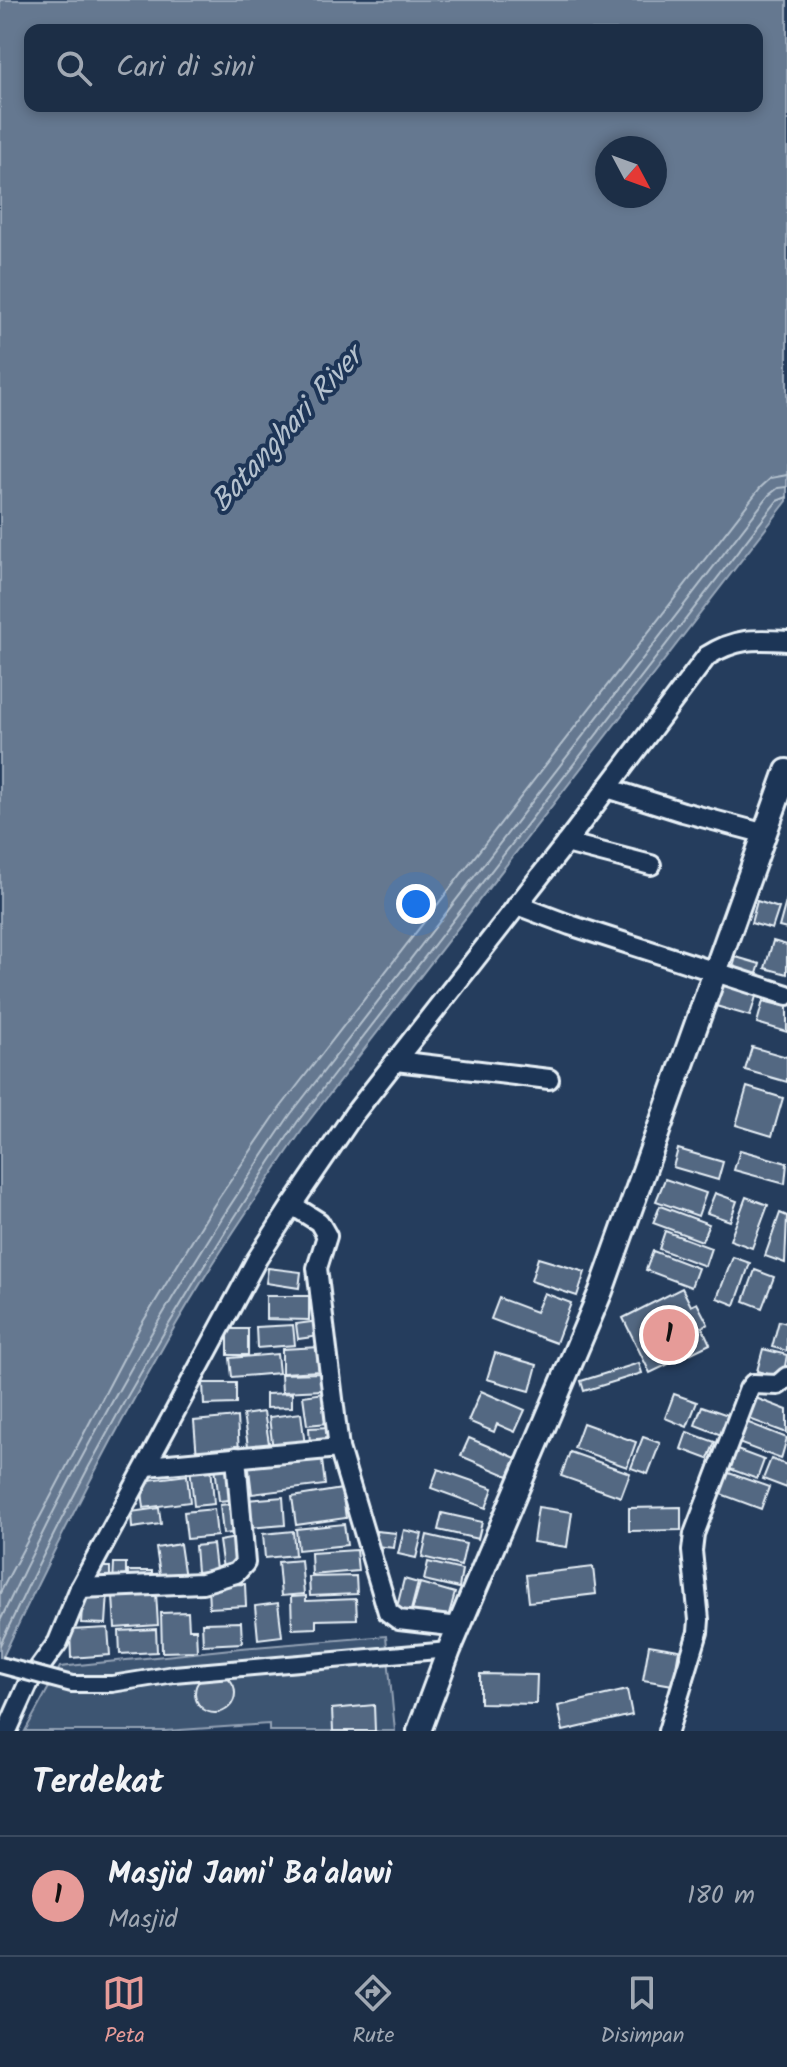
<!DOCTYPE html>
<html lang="id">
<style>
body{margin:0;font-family:Kalam,sans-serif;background:#25364d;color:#f1f3f6}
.compass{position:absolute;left:595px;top:136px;width:72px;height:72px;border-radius:50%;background:#1c2e46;box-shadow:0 4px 12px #0003;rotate:131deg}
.you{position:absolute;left:416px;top:904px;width:28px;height:28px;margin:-20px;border:6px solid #fff;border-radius:50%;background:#1a73e8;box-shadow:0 0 0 12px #1a73e833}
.badge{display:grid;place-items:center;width:52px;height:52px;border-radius:50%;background:#e69b98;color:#111;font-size:26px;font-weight:700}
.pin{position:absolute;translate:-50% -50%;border:4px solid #fff;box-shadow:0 2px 8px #0006}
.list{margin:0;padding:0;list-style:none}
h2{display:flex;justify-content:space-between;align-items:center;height:104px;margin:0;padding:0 32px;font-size:34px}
h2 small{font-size:26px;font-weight:400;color:#a0a8b3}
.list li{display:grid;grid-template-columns:52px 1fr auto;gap:24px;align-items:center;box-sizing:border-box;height:120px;padding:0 32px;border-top:2px solid #3a4a5f}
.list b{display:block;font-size:30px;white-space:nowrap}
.list p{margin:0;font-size:26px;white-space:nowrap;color:#a0a8b3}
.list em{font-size:26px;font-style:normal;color:#a0a8b3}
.icon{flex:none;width:44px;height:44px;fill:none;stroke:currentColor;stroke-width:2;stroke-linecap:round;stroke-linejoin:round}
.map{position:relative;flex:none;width:787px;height:1731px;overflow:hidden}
.search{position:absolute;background:#1c2e46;box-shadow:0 4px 12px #0003;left:24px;right:24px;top:24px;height:88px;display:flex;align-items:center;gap:20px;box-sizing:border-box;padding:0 28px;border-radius:16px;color:#a0a8b3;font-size:30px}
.sheet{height:224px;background:#1c2e46}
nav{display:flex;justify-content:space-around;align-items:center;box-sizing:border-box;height:112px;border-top:2px solid #3a4a5f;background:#1c2e46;font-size:22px;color:#a0a8b3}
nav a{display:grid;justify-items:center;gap:4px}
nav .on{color:#e69b98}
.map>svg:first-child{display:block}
.green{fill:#3e5472;stroke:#93a2b5;stroke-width:2}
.water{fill:#657890;stroke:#99a8ba;stroke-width:2;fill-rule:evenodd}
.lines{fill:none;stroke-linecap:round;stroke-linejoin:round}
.shore{stroke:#b4c1ce;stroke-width:2}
.building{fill:#536782;stroke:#e8f1f8;stroke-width:2}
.pedestrian-casing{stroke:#e8f1f8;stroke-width:20}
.minor-casing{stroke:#e8f1f8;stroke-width:24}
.tertiary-casing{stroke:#e8f1f8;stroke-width:28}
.pedestrian{stroke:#1d3557;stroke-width:14}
.minor{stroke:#1d3557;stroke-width:18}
.tertiary{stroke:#1d3557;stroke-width:22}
.pedestrian-bridge-casing{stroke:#e8f1f8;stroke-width:20;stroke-linecap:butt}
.pedestrian-bridge{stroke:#1d3557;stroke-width:14}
.labels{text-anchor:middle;stroke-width:8;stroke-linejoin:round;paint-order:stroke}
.water-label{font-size:30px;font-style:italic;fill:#b4c1ce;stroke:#1d3557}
</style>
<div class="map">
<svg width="787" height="1731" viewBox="0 0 787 1731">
<rect width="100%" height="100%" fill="#253d5d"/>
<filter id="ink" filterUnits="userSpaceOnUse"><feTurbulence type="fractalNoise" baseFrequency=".0125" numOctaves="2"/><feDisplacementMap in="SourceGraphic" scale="16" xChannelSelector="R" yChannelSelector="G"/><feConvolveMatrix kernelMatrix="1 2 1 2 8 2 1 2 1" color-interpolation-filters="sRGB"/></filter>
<g filter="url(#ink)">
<polygon class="green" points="386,1636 395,1731 269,1731 269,1724 165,1731 25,1731 60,1667 241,1648"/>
<path class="water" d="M0,0H787V501L305,1126C257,1196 209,1266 167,1340C107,1445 51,1554 0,1663ZM30,30H757V106H30ZM607,148H655V196H607Z"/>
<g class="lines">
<g class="shore">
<polyline points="0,1593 141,1325 214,1205 280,1108 760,488 771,478 787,475"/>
<path d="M0,1621C82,1445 180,1276 290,1115L769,495L778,488L787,487"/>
<path d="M0,1645C85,1462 185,1287 298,1121L777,501L787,497"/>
</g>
</g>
<g class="building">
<polygon points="787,898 787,929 779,927"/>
<polygon points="757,901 779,908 772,929 751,923"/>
<polygon points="773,941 787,945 787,974 765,968"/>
<polygon points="736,957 760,964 755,980 731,974"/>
<polygon points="723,980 758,990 750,1016 716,1006"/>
<polygon points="763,1001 787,1007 787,1032 757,1023"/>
<polygon points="752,1047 787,1057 787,1082 745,1070"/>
<polygon points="747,1087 783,1098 772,1136 736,1125"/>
<polygon points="678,1149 723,1162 718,1180 673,1167"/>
<polygon points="740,1150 787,1163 785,1184 734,1170"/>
<polygon points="665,1179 706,1193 698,1216 656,1201"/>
<polygon points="715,1193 737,1201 730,1221 707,1213"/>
<polygon points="746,1197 768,1205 752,1248 730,1240"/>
<polygon points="660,1206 709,1224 702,1241 653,1223"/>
<polygon points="780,1213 787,1216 785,1263 765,1256"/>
<polygon points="665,1231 711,1248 705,1266 659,1249"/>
<polygon points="653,1251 698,1268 691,1287 646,1270"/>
<polygon points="733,1257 750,1263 735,1305 717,1298"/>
<polygon points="538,1258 585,1272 577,1296 531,1281"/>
<polygon points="268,1268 301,1272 299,1288 266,1283"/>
<polygon points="755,1270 774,1277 762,1308 744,1301"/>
<polygon points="682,1288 691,1306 697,1303 708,1324 702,1327 710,1344 650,1373 623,1318"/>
<polygon points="544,1293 571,1303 556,1343 491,1319 499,1298 536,1312"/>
<polygon points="266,1296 309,1296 309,1320 266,1319"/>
<polygon points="319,1321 320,1336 298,1339 296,1324"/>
<polygon points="779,1321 787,1323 787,1351 772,1347"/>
<polygon points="293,1325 295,1345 257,1348 256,1327"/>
<rect x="228" y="1329" width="20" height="26"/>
<polygon points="320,1347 321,1371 282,1373 282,1349"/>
<polygon points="763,1349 787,1355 783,1378 757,1371"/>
<polygon points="495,1353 537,1365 530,1391 487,1379"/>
<polygon points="277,1354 279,1373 232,1377 230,1358"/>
<polygon points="639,1363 642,1373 584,1391 581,1381"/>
<polygon points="323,1373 323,1390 282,1392 281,1374"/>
<polygon points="203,1383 236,1383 236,1404 204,1405"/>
<polygon points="481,1391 525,1410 515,1432 497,1424 494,1432 468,1421"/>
<polygon points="292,1393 292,1407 266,1408 266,1394"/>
<polygon points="324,1393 328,1423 307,1425 303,1396"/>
<polygon points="674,1394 697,1402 687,1427 665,1418"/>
<polygon points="753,1397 787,1410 787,1433 744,1417"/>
<polygon points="702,1406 731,1416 724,1436 695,1425"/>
<polygon points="264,1412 270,1449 249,1452 243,1415"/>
<polygon points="301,1413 305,1446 273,1450 269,1417"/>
<polygon points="237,1417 239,1453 197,1457 194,1421"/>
<polygon points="741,1420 787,1438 781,1459 733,1441"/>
<polygon points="583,1423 636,1442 627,1467 574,1448"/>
<polygon points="330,1427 331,1443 310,1444 309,1428"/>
<polygon points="687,1432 715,1442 708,1459 681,1449"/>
<polygon points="643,1437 660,1443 648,1474 631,1468"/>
<polygon points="469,1438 516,1458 508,1476 461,1456"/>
<polygon points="737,1450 764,1460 757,1479 730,1469"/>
<polygon points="321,1452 325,1485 252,1494 248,1461"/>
<polygon points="570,1452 630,1473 621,1497 561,1476"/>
<polygon points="771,1459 787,1465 787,1488 763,1479"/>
<polygon points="235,1463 239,1499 219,1501 215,1466"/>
<polygon points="211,1465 214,1504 194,1506 190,1466"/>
<polygon points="438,1469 493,1488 486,1508 431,1488"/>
<polygon points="726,1472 769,1487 761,1509 718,1493"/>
<polygon points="187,1475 190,1502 144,1508 141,1481"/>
<polygon points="342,1489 346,1518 296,1525 292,1497"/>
<polygon points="283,1497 285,1525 248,1528 246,1500"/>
<polygon points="239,1503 242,1532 223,1534 220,1505"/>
<polygon points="538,1507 572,1512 567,1547 533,1542"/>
<polygon points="681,1507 681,1530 629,1531 629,1508"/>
<polygon points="159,1508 161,1524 132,1528 131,1512"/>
<polygon points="214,1509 217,1536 187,1539 184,1512"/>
<polygon points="442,1513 482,1522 478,1539 438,1530"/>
<polygon points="344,1524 347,1545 298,1550 296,1529"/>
<polygon points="404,1530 422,1534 416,1558 398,1554"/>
<polygon points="293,1531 295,1555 265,1558 263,1534"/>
<polygon points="376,1531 396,1533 394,1548 375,1546"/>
<polygon points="427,1535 466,1544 461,1566 422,1557"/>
<polygon points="236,1538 240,1566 223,1569 219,1541"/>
<polygon points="180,1544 185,1578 161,1581 156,1548"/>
<polygon points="213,1544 216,1570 197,1572 195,1546"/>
<polygon points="356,1550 358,1571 312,1575 311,1553"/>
<polygon points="301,1560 304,1594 281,1596 278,1562"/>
<polygon points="428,1562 462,1570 459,1588 424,1580"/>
<polygon points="114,1563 126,1563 126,1584 113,1584"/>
<rect x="94" y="1567" width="16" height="16"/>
<polygon points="593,1567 596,1594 529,1602 526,1575"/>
<rect x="128" y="1571" width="24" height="12"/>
<polygon points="356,1576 357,1594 310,1596 309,1577"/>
<polygon points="404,1579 418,1583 410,1614 396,1611"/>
<polygon points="420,1583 455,1593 446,1624 411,1614"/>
<polygon points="245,1584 246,1606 209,1608 208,1585"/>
<polygon points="83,1591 108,1592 106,1624 81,1623"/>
<polygon points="156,1593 158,1625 115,1628 113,1596"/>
<polygon points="306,1596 306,1601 356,1599 357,1619 316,1620 316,1628 292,1629 291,1597"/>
<polygon points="278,1603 282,1636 258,1639 255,1606"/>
<polygon points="188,1612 189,1629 196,1629 197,1651 162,1652 161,1613"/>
<polygon points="241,1622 242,1643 203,1645 202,1623"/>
<polygon points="108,1628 110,1655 71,1658 70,1630"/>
<polygon points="156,1629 157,1652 120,1654 119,1631"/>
<polygon points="649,1645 679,1650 673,1685 643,1680"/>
<circle cx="215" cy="1693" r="20"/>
<polygon points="480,1674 537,1675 536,1704 480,1703"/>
<polygon points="627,1690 632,1715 563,1731 558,1706"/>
<polygon points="374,1705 375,1731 333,1731 332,1709"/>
</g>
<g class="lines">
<defs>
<polyline id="pedestrian" points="174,1674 449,1650"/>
<g id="minor">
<polyline points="607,788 683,812 766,834"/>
<polyline points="566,843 651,865"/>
<polyline points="517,905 570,925 787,995"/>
<polyline points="396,1061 549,1079"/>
<polyline points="292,1205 319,1222 327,1236 317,1268 339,1448 388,1612 399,1620 459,1627"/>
<polyline points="147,1466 339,1448"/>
<polyline points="80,1588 202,1583 236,1573 245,1563 236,1457"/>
<path d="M7,1731L29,1682L58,1642L80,1588L257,1259L292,1205L354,1114L566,843L707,656C736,638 754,639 787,641"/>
<polyline points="668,1731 698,1632 699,1620 692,1551 694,1534 749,1389 753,1384 778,1385 787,1377"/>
</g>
<polyline id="tertiary" points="419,1731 449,1650 601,1291 787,771"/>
</defs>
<use href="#pedestrian" class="pedestrian-casing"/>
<use href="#minor" class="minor-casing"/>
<use href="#tertiary" class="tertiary-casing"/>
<use href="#pedestrian" class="pedestrian"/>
<use href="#minor" class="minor"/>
<use href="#tertiary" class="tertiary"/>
<defs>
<polyline id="pedestrian-bridge" points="0,1665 72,1684 112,1684 174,1674"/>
</defs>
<use href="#pedestrian-bridge" class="pedestrian-bridge-casing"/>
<use href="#pedestrian-bridge" class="pedestrian-bridge"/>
</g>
</g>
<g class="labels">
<g class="water-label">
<text transform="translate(286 429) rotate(-48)" y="10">Batanghari River</text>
</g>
</g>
</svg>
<svg class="compass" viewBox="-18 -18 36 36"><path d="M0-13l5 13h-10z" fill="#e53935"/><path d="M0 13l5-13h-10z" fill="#a0a8b3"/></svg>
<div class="you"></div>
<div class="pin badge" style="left:669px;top:1335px">1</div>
<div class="search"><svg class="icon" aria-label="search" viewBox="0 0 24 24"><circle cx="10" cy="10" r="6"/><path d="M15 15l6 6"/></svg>Cari di sini</div>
</div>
<section class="sheet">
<h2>Terdekat<small></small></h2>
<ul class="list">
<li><span class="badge">1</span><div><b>Masjid Jami' Ba'alawi</b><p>Masjid</p></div><em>180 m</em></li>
</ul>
</section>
<nav>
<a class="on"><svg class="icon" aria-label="map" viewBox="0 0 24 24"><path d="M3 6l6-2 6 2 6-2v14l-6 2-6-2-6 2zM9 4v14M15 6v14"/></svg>Peta</a>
<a><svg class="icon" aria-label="directions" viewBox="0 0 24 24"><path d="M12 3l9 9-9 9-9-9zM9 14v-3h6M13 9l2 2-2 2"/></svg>Rute</a>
<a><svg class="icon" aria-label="saved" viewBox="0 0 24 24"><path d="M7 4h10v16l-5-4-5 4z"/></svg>Disimpan</a>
</nav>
